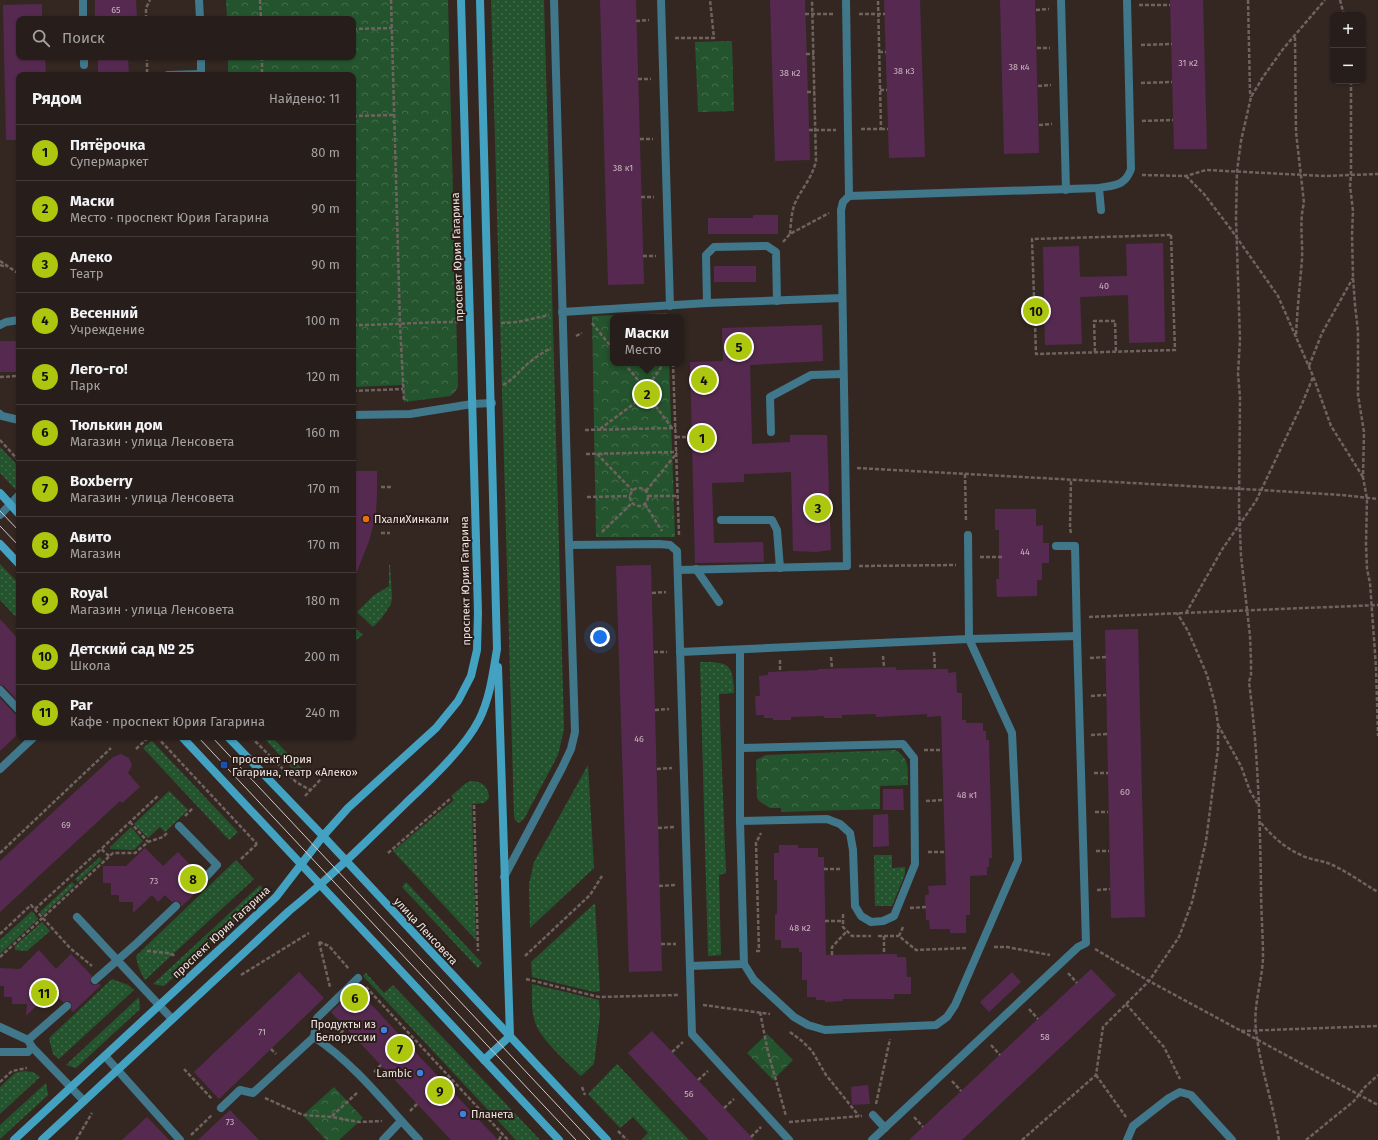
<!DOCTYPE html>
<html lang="ru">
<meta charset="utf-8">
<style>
body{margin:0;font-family:"Fira Sans",sans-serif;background:#2f2623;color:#f1f3f6}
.controls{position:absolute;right:12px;top:12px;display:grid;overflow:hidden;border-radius:8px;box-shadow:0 1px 3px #0004}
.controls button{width:36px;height:36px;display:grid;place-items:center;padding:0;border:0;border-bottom:1px solid #433b39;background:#271d1a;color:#f1f3f6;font:20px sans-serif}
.you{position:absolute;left:600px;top:637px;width:14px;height:14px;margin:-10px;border:3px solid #fff;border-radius:50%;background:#1a73e8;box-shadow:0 0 0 6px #1a73e833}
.badge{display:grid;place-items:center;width:26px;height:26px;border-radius:50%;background:#adc60e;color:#111;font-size:13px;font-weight:700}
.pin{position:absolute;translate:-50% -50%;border:2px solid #fff;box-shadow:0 1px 4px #0006}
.popup{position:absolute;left:610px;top:314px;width:74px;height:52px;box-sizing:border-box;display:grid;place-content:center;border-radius:8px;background:#271d1a;filter:drop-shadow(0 1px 3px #0005);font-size:13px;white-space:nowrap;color:#a4a2a2}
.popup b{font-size:15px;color:#f1f3f6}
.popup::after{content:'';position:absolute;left:50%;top:100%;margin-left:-8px;border:8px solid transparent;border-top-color:#271d1a}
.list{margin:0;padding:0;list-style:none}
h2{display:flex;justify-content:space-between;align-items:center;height:52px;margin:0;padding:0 16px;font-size:17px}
h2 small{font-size:13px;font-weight:400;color:#a4a2a2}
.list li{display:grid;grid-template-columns:26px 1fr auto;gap:12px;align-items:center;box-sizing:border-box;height:56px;padding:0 16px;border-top:1px solid #433b39}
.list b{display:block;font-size:15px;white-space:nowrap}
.list p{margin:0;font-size:13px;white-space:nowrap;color:#a4a2a2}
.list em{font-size:13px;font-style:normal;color:#a4a2a2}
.icon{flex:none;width:22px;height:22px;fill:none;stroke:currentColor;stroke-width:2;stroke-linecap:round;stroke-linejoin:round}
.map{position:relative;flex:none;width:1378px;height:1140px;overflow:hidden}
.search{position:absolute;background:#271d1a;box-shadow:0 1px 3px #0004;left:16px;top:16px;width:340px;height:44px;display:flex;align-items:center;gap:10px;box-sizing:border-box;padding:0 14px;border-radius:8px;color:#a4a2a2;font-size:15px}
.panel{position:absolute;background:#271d1a;box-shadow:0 1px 3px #0004;left:16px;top:72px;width:340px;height:668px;border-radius:8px}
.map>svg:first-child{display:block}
.grass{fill:url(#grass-dots)}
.park{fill:url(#park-crowns)}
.building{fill:#562a50}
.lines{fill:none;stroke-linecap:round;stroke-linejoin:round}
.path{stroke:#6f635f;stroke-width:2.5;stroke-dasharray:4 2;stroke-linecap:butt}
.lane{stroke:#40778a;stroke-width:8}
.street{stroke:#40778a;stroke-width:8}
.secondary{stroke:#43a2c1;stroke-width:8}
.tram{stroke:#d4c9c6;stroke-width:1}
.food-dot{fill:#e8710a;stroke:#2a1d18;stroke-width:1.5}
.transit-dot{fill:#1a4fb4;stroke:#2a1d18;stroke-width:1.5}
.shop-dot{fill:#3f7fe0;stroke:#2a1d18;stroke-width:1.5}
.labels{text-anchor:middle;stroke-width:4;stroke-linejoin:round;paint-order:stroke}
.number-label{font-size:9px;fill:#cab7be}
.street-label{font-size:11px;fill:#f0e6e3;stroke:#2a1d18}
.poi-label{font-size:11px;fill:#f0e6e3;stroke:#2a1d18;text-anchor:start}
</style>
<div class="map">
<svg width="1378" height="1140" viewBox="0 0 1378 1140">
<defs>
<pattern id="grass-dots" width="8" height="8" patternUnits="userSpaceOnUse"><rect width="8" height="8" fill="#24542d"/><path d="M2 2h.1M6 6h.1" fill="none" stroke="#446d4b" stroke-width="1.8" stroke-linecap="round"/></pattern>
<pattern id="park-crowns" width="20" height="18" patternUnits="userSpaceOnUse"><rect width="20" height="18" fill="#24542d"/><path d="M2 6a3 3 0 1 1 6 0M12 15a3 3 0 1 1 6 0" fill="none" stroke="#446d4b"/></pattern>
</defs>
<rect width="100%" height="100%" fill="#342722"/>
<g class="grass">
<polygon points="491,0 544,0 564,729 558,755 524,819 519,823 515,820 514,816"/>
<polygon points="0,447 19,467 19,493 0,473"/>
<polygon points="0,564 19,584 19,620 0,600"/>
<polygon points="389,565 390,565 392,598 391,604 381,619 373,627 357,612 373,596 389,586"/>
<polygon points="353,626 363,635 353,642"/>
<path d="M700,662C729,662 733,663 734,693L719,694L726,873L719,875L721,955L708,956Z"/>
<polygon points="263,737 272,737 306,773 301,778"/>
<polygon points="152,741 238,832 229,840 143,748"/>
<polygon points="588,765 594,868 530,928 529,884 534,862"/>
<path d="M471,781C482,781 489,787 489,798L484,803L472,804L476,940L393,851L454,800L451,796L466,783Z"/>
<polygon points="169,791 188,810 165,832 160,827 148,838 134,824"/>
<polygon points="131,827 143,841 134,850 110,849 110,847"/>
<polygon points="874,855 892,855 892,868 905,867 905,874 892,906 875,906"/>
<polygon points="100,857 102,860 78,882 75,879"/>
<path d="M236,860L254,879L145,980C140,972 138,966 136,956Z"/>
<polygon points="72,882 75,885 43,915 40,912"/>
<polygon points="406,882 482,963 478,968 402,887"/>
<polygon points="260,885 266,892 259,899 164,986 153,984"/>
<polygon points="595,903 600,991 594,992 532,977 531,962"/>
<polygon points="32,911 38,919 0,954 0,940"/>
<polygon points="42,922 50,931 27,951 15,950 15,946"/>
<polygon points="366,973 384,993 393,985 540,1140 516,1140 363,976"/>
<polygon points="112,979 128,985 134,990 59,1059 53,1054 49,1038"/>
<path d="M532,984L599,1000L600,1015L594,1064L581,1076C568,1063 540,1039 535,1022C531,1010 532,997 532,984Z"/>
<polygon points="139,997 140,1009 76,1068 66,1065"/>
<polygon points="617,1064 689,1140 641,1140 648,1133 633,1117 620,1128 588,1094"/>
<polygon points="24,1071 33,1072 40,1077 0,1114 0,1087 15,1073"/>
<polygon points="46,1083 48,1095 0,1139 0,1125"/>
</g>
<g class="park">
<polygon points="226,0 448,0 458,387 455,392 450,396 404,402 403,385 353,387 353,75 228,75 228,57 353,57 353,19 227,19"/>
<polygon points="732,41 734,111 698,112 695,42"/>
<polygon points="667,313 667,317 613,317 613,363 669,363 675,537 596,537 592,316"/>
<path d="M895,750C911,759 907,769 908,785L880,786V809L781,812V808H770L759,801L757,798L756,760L766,755Z"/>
<polygon points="767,1034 793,1060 773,1080 747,1053"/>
<polygon points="334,1087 363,1118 339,1140 326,1140 303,1115"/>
</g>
<g class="building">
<polygon points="95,0 136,0 137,19 95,19"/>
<polygon points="600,0 636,0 644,284 608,285"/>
<polygon points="770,0 805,0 810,160 775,161"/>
<polygon points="884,0 920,0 925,157 889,158"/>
<polygon points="1000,0 1035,0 1039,153 1004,154"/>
<polygon points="1170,0 1203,0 1207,149 1174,149"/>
<polygon points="42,4 42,19 19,19 19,57 45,57 46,75 19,75 19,140 6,140 3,5"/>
<polygon points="98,57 128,57 129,75 98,75"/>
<polygon points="753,215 778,215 778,234 708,234 708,218 753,218"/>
<polygon points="1163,243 1165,342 1129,343 1128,295 1080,297 1082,344 1045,345 1043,247 1079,246 1080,277 1127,276 1126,244"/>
<rect x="714" y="266" width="42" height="16"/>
<polygon points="822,325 823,361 750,365 752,444 790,442 790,435 827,435 831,550 816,552 793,551 791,472 744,474 744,482 712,483 714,543 763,542 764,562 695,563 690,362 723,361 722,328"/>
<rect x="0" y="341" width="19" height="31"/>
<polygon points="353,471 377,471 377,495 376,513 373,526 369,541 354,579 353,579"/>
<polygon points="995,509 1036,509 1036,526 1043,525 1043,543 1049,543 1049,563 1042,563 1042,580 1037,580 1037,596 997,597 996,579 999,579 999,530 995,530"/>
<polygon points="651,565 662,971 629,972 616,566"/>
<polygon points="0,619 19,640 19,702 4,686 0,685"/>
<polygon points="1138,629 1145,917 1111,918 1105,630"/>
<polygon points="896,667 896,670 948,669 948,673 956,672 957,693 962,693 962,720 966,720 966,723 983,723 983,731 986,731 986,740 989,740 992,858 989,858 989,867 987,867 987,875 970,876 970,915 966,915 966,933 950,933 950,929 930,929 929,920 926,920 925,895 929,895 928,886 946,885 941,716 927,717 927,714 876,717 876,714 842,715 842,718 824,718 824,716 791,717 791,720 773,720 773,718 764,718 764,715 756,715 755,696 760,696 759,676 768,675 768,672 818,670 818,669"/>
<polygon points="0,698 15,714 19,715 19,733 0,751"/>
<polygon points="121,754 129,758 132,765 128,773 140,787 122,803 120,801 0,912 0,861 113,757"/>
<polygon points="883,789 903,789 904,810 883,810"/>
<polygon points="888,814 889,846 873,847 873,815"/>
<polygon points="779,845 798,845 798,848 818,848 818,857 824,857 826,955 897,954 897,957 906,957 907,977 911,977 911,994 894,994 894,999 843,999 843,1001 825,1002 825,1000 816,1000 816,997 807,997 807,980 802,980 802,952 799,952 799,948 781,948 781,940 775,940 775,914 777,914 777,880 774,880 774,853 779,853"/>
<polygon points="145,848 163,866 178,852 200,875 199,878 200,883 205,884 181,907 180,902 175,901 172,902 165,895 158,902 152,895 133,913 133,902 119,902 119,895 111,895 111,883 103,883 103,866 126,866"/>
<polygon points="39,950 56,969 71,954 92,976 90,981 91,984 94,985 99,984 101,985 73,1012 71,1010 72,1005 69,1001 63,1002 58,997 52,1004 45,997 26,1016 27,1004 12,1004 12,997 4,997 4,986 0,986 0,968 20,969"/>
<polygon points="1091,969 1116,995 962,1140 909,1140"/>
<polygon points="299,972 324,998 219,1099 194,1072"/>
<polygon points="1012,972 1021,982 989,1012 980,1002"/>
<polygon points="356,988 419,1056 498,1140 451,1140 331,1012"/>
<polygon points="652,1031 672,1052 754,1140 709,1140 628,1053"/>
<polygon points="868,1085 870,1104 852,1105 851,1087"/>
<polygon points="230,1110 259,1140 198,1140"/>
<polygon points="147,1117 169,1140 122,1140"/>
</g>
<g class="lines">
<g class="path">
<polyline points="260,0 261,19"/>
<polyline points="391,0 400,324 404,401"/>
<polyline points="1248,0 1250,92 1251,97"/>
<polyline points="1340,0 1344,15"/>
<polyline points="1139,5 1170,5"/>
<polyline points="1036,10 1049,9"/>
<polyline points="805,14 834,14"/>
<polyline points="859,14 885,14"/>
<polyline points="146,19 146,8 150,0"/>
<polyline points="636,21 649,20"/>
<polyline points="353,29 392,28"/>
<path d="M1295,37L1296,132L1304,203C1299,222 1303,240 1302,259C1300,285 1297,311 1296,337"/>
<polyline points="675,38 714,38 710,0"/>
<polyline points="1141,45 1172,44"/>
<polyline points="1037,48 1050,48"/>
<polyline points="879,52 886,52"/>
<polyline points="806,54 814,54"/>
<polyline points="147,57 147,75"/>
<polyline points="262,57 262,75"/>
<polyline points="638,79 651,79"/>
<polyline points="1351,81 1351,175 1350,186 1353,211 1352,235 1353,277 1355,305 1358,331 1358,395 1364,432 1363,477 1367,499 1366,544 1367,569 1370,583 1376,667 1378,736"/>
<polyline points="1141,83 1172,82"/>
<polyline points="1038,86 1051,85"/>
<polyline points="880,90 887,90"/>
<polyline points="807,92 815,92"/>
<polyline points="353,116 394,115"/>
<polyline points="1142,121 1173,120"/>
<polyline points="1039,125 1052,124"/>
<polyline points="861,129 881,129 878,0"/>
<polyline points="881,129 888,129"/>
<polyline points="809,130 836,130"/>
<polyline points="640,139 653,139"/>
<polyline points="1142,175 1186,176 1206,170 1325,176 1378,174"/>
<polyline points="1186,176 1204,194 1230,228 1278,296 1313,376 1331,426 1363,477"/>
<polyline points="641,197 654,197"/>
<path d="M790,234C791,224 791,213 795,203C802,188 812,178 816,161L812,0"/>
<polygon points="1171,235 1175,350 1036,354 1032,239"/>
<polyline points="783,242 790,234 829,213"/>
<polyline points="643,256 656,256"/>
<polyline points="0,261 19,274"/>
<polyline points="0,265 6,267"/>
<polyline points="501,323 518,322 549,315"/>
<polyline points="592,323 613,349"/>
<path d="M353,325C388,325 423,322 458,322"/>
<polyline points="576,336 582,333"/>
<polyline points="1095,352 1094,321 1115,321 1116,352"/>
<polyline points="624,363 642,385"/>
<polyline points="673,363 679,535"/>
<polyline points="1309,366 1322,333 1353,278"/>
<polyline points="0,377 18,376"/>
<circle cx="646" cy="394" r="9"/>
<path d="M503,385C512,380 518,373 525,366C533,359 542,353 551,348"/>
<polyline points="649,385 664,363"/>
<polyline points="353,391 403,389"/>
<polyline points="652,401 672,428"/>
<polyline points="600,429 639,400"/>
<polyline points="585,430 676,428"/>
<polyline points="676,437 692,437"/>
<polyline points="0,440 19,461"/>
<polyline points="586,454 677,452"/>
<polyline points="597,454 633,491"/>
<polyline points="857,468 1261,490 1342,495 1378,499"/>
<polyline points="965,474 966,522"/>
<polyline points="381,487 393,487"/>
<circle cx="639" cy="497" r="9"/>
<polyline points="646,491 677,453"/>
<polyline points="648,496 678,496"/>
<polyline points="587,497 630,496"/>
<polyline points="645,504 662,531"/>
<polyline points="602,532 632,503"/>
<polyline points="381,533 390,533"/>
<polyline points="1071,533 1070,528 1071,480"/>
<polyline points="980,557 1002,557"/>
<polyline points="859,566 956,565"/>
<polyline points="652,593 666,592"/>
<polyline points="1186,613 1223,548 1256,501 1302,404 1313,377"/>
<polyline points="1089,617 1378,605"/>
<polyline points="654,652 667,652"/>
<polyline points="934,652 935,670"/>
<polyline points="883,656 884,667"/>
<polyline points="831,657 832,668"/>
<polyline points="1090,658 1106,657"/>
<polyline points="780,660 780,671"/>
<polyline points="1091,696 1106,695"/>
<polyline points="655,710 669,709"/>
<polyline points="1218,725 1241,766 1250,791 1259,806"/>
<polyline points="1091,735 1107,734"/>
<polyline points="157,737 257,844"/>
<polyline points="251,737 296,782 310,790"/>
<polyline points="136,749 149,737"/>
<polyline points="924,750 942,750"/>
<polyline points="657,769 672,768"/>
<polyline points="1094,773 1108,773"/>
<polyline points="305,796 321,779"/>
<polyline points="926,801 943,800"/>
<polyline points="474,805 478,951"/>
<polyline points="1095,812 1108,812"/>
<polyline points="185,816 193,808"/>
<polyline points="130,822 148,842"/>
<path d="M1261,823C1272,836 1285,848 1301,855C1310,860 1321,860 1330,864C1347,871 1362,883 1378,892"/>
<polyline points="658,828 674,827"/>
<polyline points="1096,851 1109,851"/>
<polyline points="928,852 945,852"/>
<polyline points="0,853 111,748"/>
<polyline points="388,853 451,798"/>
<polyline points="109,856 101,849 159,795"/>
<polyline points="241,859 258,843"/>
<polyline points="824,869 841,869"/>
<polyline points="659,886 675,885"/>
<polyline points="1097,890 1110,889"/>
<polyline points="910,908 926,907"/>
<polyline points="35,909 101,849"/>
<polyline points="843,914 843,927 852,936 871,936"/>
<polyline points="825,921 843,921"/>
<polyline points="903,927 899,936 916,950 967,948"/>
<polyline points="0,934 31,905 70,948 92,966"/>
<polyline points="878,936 899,936"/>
<polyline points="884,936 884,954"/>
<polyline points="319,942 329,946 349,969"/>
<polyline points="319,942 330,987"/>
<polyline points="661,944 676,944"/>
<polyline points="994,947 1007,947 1050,955"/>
<polyline points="1095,949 1149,981 1378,1105"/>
<polyline points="147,951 168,953 176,956"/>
<polyline points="756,951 759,951 756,843 761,833"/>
<polyline points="832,955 832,947 847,931"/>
<polyline points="525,956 590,895 602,876"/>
<polyline points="0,957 113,853 135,853 148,842 163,837 168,832"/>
<polyline points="1068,973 1077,983"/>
<polyline points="241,975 309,933"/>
<polyline points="526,979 599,997 678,995"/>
<polyline points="366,987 508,1140"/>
<polyline points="1126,1004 1164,1047 1180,1079"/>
<polyline points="703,1005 770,1014"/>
<polyline points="1029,1009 1038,1019"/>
<polyline points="760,1012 768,1052 786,1116"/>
<polyline points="1241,1031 1378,1026"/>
<polyline points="790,1032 802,1041 812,1051 826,1075 859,1116"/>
<polyline points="336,1037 346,1028"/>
<polyline points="991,1045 1000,1055"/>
<polyline points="271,1049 276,1054"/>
<polyline points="672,1052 683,1042"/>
<polyline points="184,1069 212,1099"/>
<polyline points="374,1072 381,1065"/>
<polyline points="1096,1075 1126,1117"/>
<polyline points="698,1080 708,1071"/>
<polyline points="952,1081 961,1091"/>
<polyline points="0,1082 12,1071 27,1068"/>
<polyline points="582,1087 585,1095"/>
<polyline points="265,1098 303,1115 332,1117 359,1122 382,1121"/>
<polyline points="876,1104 890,1039"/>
<polyline points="724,1108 734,1099"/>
<polyline points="410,1111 417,1104"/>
<polyline points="332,1116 358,1092"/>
<polyline points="914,1117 923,1127"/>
<polyline points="789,1122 862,1116"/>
<polyline points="618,1131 627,1140"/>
<polyline points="191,1135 212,1115"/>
<polyline points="751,1137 761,1127"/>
<polyline points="76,1140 92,1113"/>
<polyline points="499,1140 502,1134"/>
<polyline points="1022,1140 1096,1075 1103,1027 1149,981 1179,937 1192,902 1206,841 1218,749 1218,724 1215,704 1207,675 1188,631 1177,613"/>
<path d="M1279,1140C1273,1103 1260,1067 1256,1030C1253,1006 1262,982 1263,958C1263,935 1261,911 1261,888C1260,819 1258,751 1249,682L1251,675V661L1250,636L1241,556L1239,507L1240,397L1238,374L1240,340L1236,218L1237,171L1241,141L1251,97L1263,77L1283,49L1325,0"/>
<polyline points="1306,1140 1354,1101 1365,1087 1378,1075"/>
</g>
<g class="lane">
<polyline points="83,0 83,19"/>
<polyline points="661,0 670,306"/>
<polyline points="846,0 849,196"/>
<polyline points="1061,0 1066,190"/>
<polyline points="84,57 84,65"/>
<polyline points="168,75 201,74"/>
<polyline points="1099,188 1101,210"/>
<polyline points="707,303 706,255 714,247 767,246 776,252 777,301"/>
<polyline points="562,312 707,303 842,298"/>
<polyline points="0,325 6,322 19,320"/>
<polyline points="0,414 2,416 19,420"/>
<polyline points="353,415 410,414 472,404 492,403"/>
<polyline points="771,432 770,397 811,375 843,374"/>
<polyline points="0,515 19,495"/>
<polyline points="721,520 772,520 777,530 780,568"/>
<polyline points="569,545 659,544 670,545 677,551 692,1034 789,1140"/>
<polyline points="1056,546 1075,546 1077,636"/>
<polyline points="696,569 719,602"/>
<path d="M678,570L847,566L841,210L843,202L849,196L1099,188C1115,185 1125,186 1131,169L1127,0"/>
<polyline points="680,652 969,639 1077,636 1086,943 1078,947 872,1140"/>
<polyline points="0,690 19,710"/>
<polyline points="0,769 34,737"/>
<polyline points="740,821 827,819 840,824 850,833 853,850 855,906 861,916 871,922 883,921 894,916 915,864 914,758 903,744 741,748"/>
<polyline points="179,826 217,865 204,879"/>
<polyline points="77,917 172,1019"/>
<polyline points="744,964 754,980 794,1017 808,1025 825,1030 936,1025 947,1017 955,1005 1018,860 1012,733 969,639 968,535"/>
<polyline points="690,966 744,964 740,821 740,650"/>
<polyline points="95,980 137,943 176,906"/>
<polyline points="0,1027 28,1040 32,1047 84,1101"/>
<polyline points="314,1037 317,1018 358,978"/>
<polyline points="28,1040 67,1006"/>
<polyline points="0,1052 28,1052 32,1047"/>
<polyline points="105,1056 180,1140"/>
<path d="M221,1108L240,1090L253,1093L314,1037C355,1064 386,1105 419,1140"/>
<polyline points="873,1115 885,1128"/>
<polyline points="383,1140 401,1121"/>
<polyline points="1127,1140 1133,1126 1169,1098 1180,1092 1191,1095 1232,1140"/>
</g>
<g class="street">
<polyline points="199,0 200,19"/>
<polyline points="201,57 201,75"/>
<polyline points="504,877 562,768 571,749 575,732 569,545 554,0"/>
</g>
<g class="secondary">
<polyline points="0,493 19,514"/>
<polyline points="0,544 19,564"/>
<polyline points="498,667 510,1036"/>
<polyline points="182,737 559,1140"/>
<polyline points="228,737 323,836 607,1140"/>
<polyline points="484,1060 510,1036"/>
<polyline points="14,1140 276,897 323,836 348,808 436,728 458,701 471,676 477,650 478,613 461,0"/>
<path d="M42,1140L289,911C330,878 367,841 405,804C429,781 464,749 479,720C490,698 493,673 497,649L480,0"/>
</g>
<g class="tram">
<polyline points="0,511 19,531"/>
<polyline points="0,526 19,546"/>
<polyline points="198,737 576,1140"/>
<polyline points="212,737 590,1140"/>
</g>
</g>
<circle class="food-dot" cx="366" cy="519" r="4"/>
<rect class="transit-dot" x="220" y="761" width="8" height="8" rx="2"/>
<g class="shop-dot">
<circle cx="384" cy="1030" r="4"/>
<circle cx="420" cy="1073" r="4"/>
<circle cx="463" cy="1114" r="4"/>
</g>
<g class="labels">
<g class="number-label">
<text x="116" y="13">65</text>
<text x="1188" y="66">31 к2</text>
<text x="1019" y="70">38 к4</text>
<text x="904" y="74">38 к3</text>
<text x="790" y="76">38 к2</text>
<text x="623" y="171">38 к1</text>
<text x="1104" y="289">40</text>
<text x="1025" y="555">44</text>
<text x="639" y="742">46</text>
<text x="1125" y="795">60</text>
<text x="967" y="798">48 к1</text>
<text x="66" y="828">69</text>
<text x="154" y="884">73</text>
<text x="800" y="931">48 к2</text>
<text x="262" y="1035">71</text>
<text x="1045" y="1040">58</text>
<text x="689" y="1097">56</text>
<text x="230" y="1125">73</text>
</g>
<g class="street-label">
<text transform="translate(457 257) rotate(-92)" y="4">проспект Юрия Гагарина</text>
<text transform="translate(465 581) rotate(-91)" y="4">проспект Юрия Гагарина</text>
<text transform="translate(426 931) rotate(47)" y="4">улица Ленсовета</text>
<text transform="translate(221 932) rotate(-43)" y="4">проспект Юрия Гагарина</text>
</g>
<g class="poi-label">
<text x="374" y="523">ПхалиХинкали</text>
<text x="232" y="763">проспект Юрия<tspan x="232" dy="13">Гагарина, театр «Алеко»</tspan></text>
<text x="376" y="1028" text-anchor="end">Продукты из<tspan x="376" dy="13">Белоруссии</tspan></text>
<text x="412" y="1077" text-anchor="end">Lambic</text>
<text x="471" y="1118">Планета</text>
</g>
</g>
</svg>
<div class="controls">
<button>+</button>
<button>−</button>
</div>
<div class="you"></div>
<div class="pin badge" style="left:702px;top:438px">1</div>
<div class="pin badge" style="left:647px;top:394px">2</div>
<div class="popup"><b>Маски</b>Место</div>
<div class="pin badge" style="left:818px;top:508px">3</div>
<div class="pin badge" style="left:704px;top:380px">4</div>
<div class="pin badge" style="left:739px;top:347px">5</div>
<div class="pin badge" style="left:355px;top:998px">6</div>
<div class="pin badge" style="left:400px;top:1049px">7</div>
<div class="pin badge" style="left:193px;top:879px">8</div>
<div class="pin badge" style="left:440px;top:1091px">9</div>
<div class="pin badge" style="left:1036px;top:311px">10</div>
<div class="pin badge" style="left:44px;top:993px">11</div>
<div class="search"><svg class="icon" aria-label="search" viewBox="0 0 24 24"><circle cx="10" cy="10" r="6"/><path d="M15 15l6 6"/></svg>Поиск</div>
<section class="panel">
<h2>Рядом<small>Найдено: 11</small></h2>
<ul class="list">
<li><span class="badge">1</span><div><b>Пятёрочка</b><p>Супермаркет</p></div><em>80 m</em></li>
<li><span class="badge">2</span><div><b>Маски</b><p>Место · проспект Юрия Гагарина</p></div><em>90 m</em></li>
<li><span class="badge">3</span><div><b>Алеко</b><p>Театр</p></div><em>90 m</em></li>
<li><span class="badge">4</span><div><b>Весенний</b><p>Учреждение</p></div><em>100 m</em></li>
<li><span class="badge">5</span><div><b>Лего-го!</b><p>Парк</p></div><em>120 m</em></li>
<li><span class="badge">6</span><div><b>Тюлькин дом</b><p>Магазин · улица Ленсовета</p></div><em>160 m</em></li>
<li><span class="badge">7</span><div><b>Boxberry</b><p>Магазин · улица Ленсовета</p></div><em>170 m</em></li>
<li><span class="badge">8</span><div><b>Авито</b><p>Магазин</p></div><em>170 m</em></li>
<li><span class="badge">9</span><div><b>Royal</b><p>Магазин · улица Ленсовета</p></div><em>180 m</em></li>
<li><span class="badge">10</span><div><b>Детский сад № 25</b><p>Школа</p></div><em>200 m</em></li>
<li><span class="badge">11</span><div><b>Par</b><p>Кафе · проспект Юрия Гагарина</p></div><em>240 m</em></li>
</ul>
</section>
</div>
